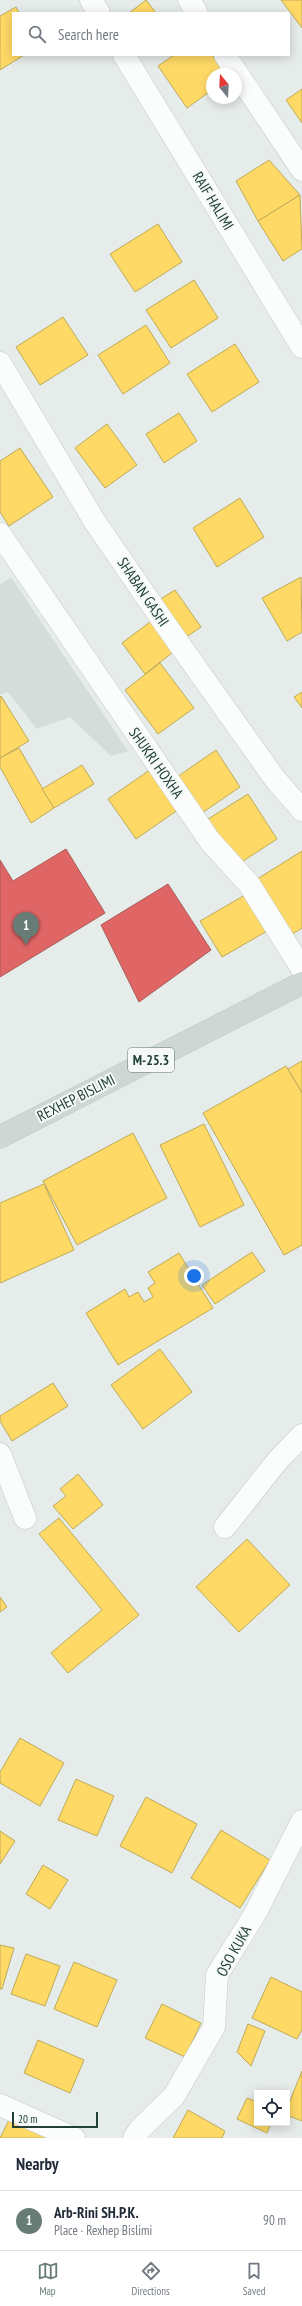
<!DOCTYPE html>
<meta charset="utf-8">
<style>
body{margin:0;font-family:"PT Sans Narrow",sans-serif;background:#f2f2f3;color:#1f2937}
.controls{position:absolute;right:12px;bottom:12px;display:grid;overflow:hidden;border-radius:0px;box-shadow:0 2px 10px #0003}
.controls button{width:36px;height:36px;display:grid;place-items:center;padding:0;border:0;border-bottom:1px solid #e0e1e3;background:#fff;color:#1f2937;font:20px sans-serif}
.compass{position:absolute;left:206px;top:68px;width:36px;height:36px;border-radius:50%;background:#fff;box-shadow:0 2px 10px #0003;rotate:342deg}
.scale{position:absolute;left:12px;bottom:10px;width:86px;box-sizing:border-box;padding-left:4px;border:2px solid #224037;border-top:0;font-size:11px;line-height:14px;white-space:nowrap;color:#224037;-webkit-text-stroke:3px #f5faf7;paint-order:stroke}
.you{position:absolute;left:194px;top:1276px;width:14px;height:14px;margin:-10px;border:3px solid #fff;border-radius:50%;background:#1a73e8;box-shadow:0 0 0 6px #1a73e833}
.badge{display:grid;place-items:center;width:26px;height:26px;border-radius:50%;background:#677c75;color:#fff;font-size:13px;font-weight:700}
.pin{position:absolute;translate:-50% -33px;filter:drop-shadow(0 1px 2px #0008)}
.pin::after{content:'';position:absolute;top:21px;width:14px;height:12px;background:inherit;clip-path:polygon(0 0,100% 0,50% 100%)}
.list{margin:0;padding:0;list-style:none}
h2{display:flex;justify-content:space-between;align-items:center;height:52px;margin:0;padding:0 16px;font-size:17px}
h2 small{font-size:13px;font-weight:400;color:#747a83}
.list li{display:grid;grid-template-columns:26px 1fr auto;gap:12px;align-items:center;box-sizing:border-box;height:60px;padding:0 16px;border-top:1px solid #e0e1e3}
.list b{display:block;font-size:15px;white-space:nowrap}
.list p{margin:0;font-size:13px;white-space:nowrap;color:#747a83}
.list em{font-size:13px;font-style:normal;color:#747a83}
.icon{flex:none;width:22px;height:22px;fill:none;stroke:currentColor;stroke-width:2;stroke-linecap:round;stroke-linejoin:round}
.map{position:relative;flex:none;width:302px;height:2138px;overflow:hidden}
.search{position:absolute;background:#fff;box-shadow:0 2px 10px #0003;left:12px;right:12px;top:12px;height:44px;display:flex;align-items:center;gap:10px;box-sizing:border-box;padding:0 14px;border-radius:0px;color:#747a83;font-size:15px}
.sheet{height:112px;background:#fff}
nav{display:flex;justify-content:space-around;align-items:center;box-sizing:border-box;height:56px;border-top:1px solid #e0e1e3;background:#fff;font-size:11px;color:#747a83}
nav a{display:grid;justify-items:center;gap:2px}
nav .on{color:#677c75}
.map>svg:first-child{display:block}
.built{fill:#d4ddd9}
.homes{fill:#ffd966;stroke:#bdab58}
.shops{fill:#e06666;stroke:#a75b58}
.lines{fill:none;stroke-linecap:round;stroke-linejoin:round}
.minor-casing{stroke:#c3c9c6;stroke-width:23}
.major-casing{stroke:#c2cac7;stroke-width:23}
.minor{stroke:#fbfcfc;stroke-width:22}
.major{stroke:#ced7d4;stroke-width:22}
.labels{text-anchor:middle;stroke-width:4;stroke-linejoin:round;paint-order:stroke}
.shield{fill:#f5faf7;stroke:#617871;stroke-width:1}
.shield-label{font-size:14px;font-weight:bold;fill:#224037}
.street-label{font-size:15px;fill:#224037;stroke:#f5faf7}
</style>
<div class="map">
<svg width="302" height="2138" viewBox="0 0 302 2138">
<rect width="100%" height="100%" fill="#e6ece9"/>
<polygon class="built" points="11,577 128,751 111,756 70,717 37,729 8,692 0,695 0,585"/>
<g class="homes">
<polygon points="146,0 156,13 129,13"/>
<polygon points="281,0 302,0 302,28"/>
<polygon points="16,7 19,13 13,13 13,55 24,55 0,70 0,16"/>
<polygon points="174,55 212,55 226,74 212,74 212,90 187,108 158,66"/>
<polygon points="302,89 302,123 286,100"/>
<polygon points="269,160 300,195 258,221 236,181"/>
<polygon points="300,195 302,249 283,261 258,221"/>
<polygon points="158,224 182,262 135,292 110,254"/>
<polygon points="194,280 218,318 171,348 146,310"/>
<polygon points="63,317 88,355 40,385 16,347"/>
<polygon points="146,325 170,363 123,394 98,355"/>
<polygon points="235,344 259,382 212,412 187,374"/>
<polygon points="179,413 197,441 164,463 146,434"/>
<polygon points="107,424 137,465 105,488 75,448"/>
<polygon points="20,448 53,497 9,526 0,512 0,461"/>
<polygon points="240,498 264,537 217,567 193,528"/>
<polygon points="301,577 302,632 287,641 262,598"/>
<polygon points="175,590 201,627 182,640 156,602"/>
<polygon points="154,619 177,649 145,674 122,643"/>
<polygon points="160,663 194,708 158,734 125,690"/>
<polygon points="302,692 302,708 294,697"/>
<polygon points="1,696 29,741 0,758 0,697"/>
<polygon points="19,748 54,808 31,823 0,767 0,758"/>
<polygon points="216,750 240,787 202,813 177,777"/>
<polygon points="82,765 94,784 54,808 42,789"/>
<polygon points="154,767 182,807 136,839 108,799"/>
<polygon points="248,794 277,839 237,865 208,819"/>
<polygon points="302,851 302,928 288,937 254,881"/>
<polygon points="252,891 274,927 222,957 200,921"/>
<polygon points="302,1061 302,1093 288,1069"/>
<polygon points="286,1066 302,1093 302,1245 284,1255 203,1113"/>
<polygon points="204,1124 244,1205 200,1227 160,1145"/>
<polygon points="133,1133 167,1198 77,1245 43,1181"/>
<polygon points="44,1184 74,1250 0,1283 0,1203"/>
<polygon points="252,1252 265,1271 215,1304 202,1285"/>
<polygon points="179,1253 213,1308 118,1365 86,1313 125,1289 129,1297 138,1292 144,1302 153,1297 148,1288 155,1283 148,1272"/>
<polygon points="160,1349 192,1392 143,1429 111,1385"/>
<polygon points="53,1383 68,1406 12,1441 0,1421 0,1416"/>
<polygon points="78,1474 103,1505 73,1529 53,1506 66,1496 60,1489"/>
<polygon points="59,1518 139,1615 68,1673 51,1653 102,1610 39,1534"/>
<polygon points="247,1539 290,1585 239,1632 196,1587"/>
<polygon points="0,1597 7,1607 0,1612"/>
<polygon points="20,1738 64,1763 40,1806 0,1783 0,1772"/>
<polygon points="76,1779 114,1796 97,1836 58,1820"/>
<polygon points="146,1797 197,1824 172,1873 120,1846"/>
<polygon points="221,1830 270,1860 240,1908 191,1878"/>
<polygon points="0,1831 15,1841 0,1864"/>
<polygon points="43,1865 68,1880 50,1909 26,1894"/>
<polygon points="0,1945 14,1948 2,1989 0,1989"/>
<polygon points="26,1954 60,1966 45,2006 11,1994"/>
<polygon points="74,1962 117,1980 97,2027 54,2009"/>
<polygon points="271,1977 302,1992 302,2030 297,2039 252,2018"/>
<polygon points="162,2004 201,2023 185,2057 145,2038"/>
<polygon points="248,2024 265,2031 251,2066 237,2052"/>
<polygon points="38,2040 84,2060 70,2093 24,2073"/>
<polygon points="302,2071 302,2121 287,2115 287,2108"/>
<polygon points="247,2098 257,2102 257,2123 271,2123 267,2133 237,2119"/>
<polygon points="188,2110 225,2131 222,2138 173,2138"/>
<polygon points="13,2112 50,2138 0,2138"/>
</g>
<g class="shops">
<polygon points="66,849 105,913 0,977 0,860 13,881"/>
<polygon points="168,884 211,950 139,1002 101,925"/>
</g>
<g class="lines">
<defs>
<g id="minor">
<polyline points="91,0 99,13"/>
<polyline points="189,0 197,13"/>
<polyline points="124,55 302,347"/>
<polyline points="225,55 302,170"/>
<polyline points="0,363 95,522 165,624 275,779 302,810"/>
<polyline points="0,534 210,841 249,884 302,969"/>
<polyline points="0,1454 25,1518"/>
<polyline points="225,1527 278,1460 302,1435"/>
<polyline points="0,2105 74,2138"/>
<polyline points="134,2138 140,2129 174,2096 214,2027 217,1975 256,1912 302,1821"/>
</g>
<polyline id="major" points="0,1137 302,983"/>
</defs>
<use href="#minor" class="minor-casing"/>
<use href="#major" class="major-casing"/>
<use href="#minor" class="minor"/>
<use href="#major" class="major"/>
</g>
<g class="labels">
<rect class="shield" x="128" y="1048" width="46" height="24" rx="3"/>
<g class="shield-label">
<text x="151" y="1065">M-25.3</text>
</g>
<g class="street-label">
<text transform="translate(213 201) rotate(59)" y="5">RAIF HALIMI</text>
<text transform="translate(143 592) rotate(56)" y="5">SHABAN GASHI</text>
<text transform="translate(156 763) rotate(55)" y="5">SHUKRI HOXHA</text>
<text transform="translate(76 1098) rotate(-27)" y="5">REXHEP BISLIMI</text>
<text transform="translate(234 1951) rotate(-61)" y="5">OSO KUKA</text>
</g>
</g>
</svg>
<div class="controls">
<button><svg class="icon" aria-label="locate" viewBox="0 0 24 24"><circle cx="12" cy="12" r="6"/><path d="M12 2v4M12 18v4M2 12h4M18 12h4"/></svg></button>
</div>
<svg class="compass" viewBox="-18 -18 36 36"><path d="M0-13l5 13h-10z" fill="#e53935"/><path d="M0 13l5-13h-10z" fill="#747a83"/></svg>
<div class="scale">20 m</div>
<div class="you"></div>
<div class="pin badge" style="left:26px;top:945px">1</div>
<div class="search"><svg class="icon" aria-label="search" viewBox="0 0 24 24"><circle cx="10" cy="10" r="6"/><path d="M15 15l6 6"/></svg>Search here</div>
</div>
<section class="sheet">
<h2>Nearby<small></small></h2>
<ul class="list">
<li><span class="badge">1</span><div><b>Arb-Rini SH.P.K.</b><p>Place · Rexhep Bislimi</p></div><em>90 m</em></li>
</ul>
</section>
<nav>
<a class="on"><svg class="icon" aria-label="map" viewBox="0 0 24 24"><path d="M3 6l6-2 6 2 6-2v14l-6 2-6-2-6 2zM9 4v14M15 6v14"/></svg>Map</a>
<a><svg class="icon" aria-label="directions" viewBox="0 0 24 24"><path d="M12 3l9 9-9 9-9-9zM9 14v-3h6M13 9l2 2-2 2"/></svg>Directions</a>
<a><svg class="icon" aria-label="saved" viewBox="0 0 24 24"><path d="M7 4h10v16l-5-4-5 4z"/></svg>Saved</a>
</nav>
